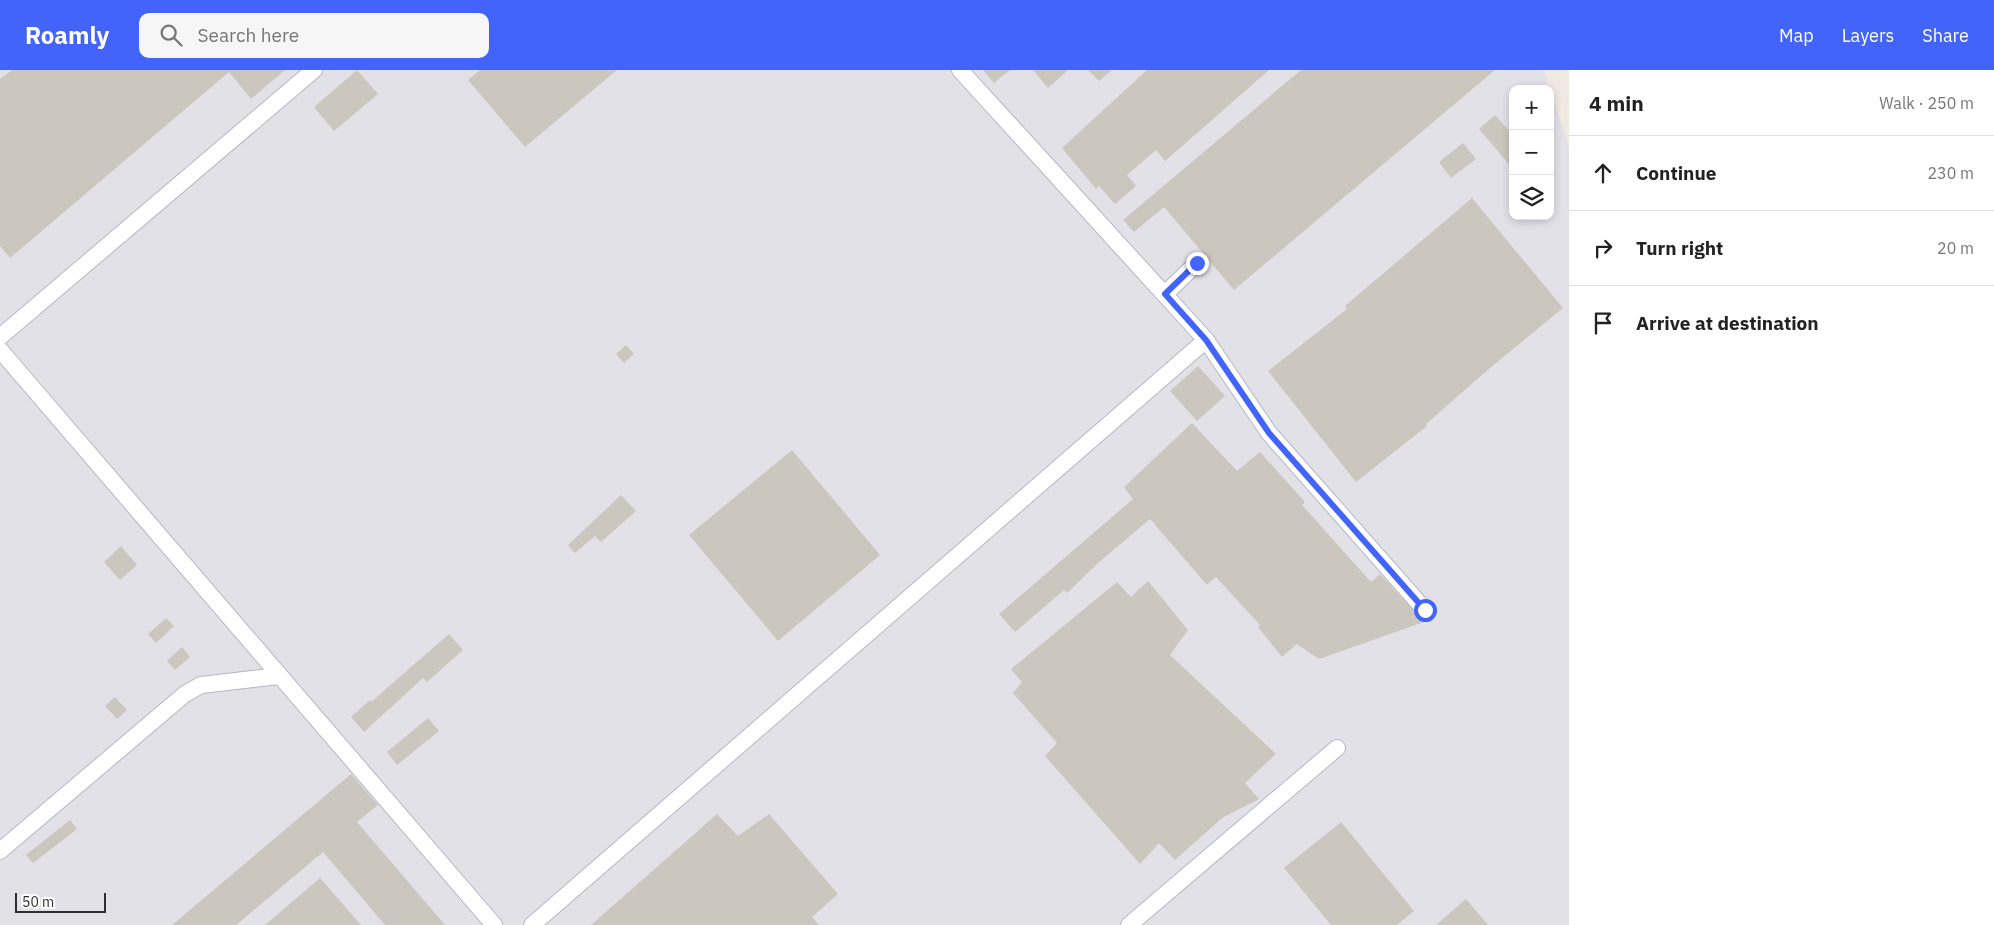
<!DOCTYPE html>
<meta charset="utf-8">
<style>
body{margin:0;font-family:"IBM Plex Sans",sans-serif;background:#f6f6f6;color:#222}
.controls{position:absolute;right:15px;top:15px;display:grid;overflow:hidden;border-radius:10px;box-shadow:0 2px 8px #0003}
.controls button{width:45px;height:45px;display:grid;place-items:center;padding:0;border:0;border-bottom:1px solid #e0e0e0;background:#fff;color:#222;font:25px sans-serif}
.scale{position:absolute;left:15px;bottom:12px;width:91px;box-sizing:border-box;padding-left:5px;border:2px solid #2e2e2e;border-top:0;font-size:14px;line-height:18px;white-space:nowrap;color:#2e2e2e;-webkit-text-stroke:4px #fff;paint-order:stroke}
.stop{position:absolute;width:15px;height:15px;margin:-11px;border:4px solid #4264fb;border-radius:50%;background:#fff}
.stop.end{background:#4264fb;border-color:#fff;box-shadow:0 1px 5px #0008}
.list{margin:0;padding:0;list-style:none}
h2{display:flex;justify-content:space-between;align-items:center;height:65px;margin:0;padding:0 20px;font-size:21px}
h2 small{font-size:16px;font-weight:400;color:#767676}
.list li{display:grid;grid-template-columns:32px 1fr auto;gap:15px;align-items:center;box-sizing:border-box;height:75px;padding:0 20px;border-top:1px solid #e0e0e0}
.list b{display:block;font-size:19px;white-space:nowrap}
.list em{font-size:16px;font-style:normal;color:#767676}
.icon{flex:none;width:28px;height:28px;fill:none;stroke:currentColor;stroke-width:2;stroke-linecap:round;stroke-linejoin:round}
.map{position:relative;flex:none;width:1569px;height:855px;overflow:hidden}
header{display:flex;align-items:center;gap:30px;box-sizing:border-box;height:70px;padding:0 25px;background:#4264fb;color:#fff}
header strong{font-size:24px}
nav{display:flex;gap:28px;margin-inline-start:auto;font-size:18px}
.search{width:350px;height:45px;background:#f6f6f6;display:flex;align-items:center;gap:12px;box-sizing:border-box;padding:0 18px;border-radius:10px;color:#767676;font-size:19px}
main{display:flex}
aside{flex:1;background:#fff}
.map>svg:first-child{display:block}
.industrial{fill:#e3e1e8}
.building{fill:#cbc7bf}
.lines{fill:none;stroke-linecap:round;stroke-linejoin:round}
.minor-casing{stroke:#b4b7c1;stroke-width:18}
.minor{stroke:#fff;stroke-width:16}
.route{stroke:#4264fb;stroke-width:6}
</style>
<header>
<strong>Roamly</strong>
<div class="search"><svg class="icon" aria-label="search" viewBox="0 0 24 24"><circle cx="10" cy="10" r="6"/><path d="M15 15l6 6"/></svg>Search here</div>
<nav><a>Map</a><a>Layers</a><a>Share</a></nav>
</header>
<main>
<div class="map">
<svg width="1569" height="855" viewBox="0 0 1569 855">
<rect width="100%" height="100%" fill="#efe9e1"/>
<polygon class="industrial" points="0,0 1544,0 1550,19 1513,19 1513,146 1550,146 1550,19 1569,76 1569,855 0,855"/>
<g class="building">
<polygon points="12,0 285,0 251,29 229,2 10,188 0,176 0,9"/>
<polygon points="357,0 378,24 334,61 314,37"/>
<polygon points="480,0 617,0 525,77 468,10"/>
<polygon points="983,0 1010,0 994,13"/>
<polygon points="1033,0 1068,0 1048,18"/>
<polygon points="1088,0 1112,0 1099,11"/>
<polygon points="1147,0 1269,0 1165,91 1156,80 1127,105 1136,116 1115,134 1099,116 1096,119 1062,78"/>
<polygon points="1301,0 1495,0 1234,220 1164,137 1134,162 1123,150"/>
<polygon points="1495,45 1513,65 1513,99 1479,59"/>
<polygon points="1463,73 1476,89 1451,108 1439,92"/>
<polygon points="1472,128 1563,238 1490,298 1426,354 1427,356 1356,412 1268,301 1347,239 1345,236"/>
<polygon points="626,275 634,284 624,293 616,284"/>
<polygon points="1198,296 1225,326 1197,351 1170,321"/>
<polygon points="1192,353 1237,401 1260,382 1305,432 1302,435 1371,512 1380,504 1424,552 1319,589 1297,574 1282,587 1258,557 1260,555 1216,507 1207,515 1150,449 1098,493 1067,523 1064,520 1015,562 999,544 1133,429 1124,417"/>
<polygon points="792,380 880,485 778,571 689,465"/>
<polygon points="621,425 636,441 601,472 595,466 575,483 568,475"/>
<polygon points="121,476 137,495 120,510 104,492"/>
<polygon points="1148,511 1188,560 1170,585 1276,684 1245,713 1259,729 1222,748 1175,790 1159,773 1140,794 1045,686 1057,673 1013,623 1022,612 1011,599 1117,512 1131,527"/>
<polygon points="166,548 174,556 156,573 148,564"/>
<polygon points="449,564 463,580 427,612 423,608 364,662 351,647 370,630 371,632"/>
<polygon points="182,577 190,587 175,600 167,591"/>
<polygon points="115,627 127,640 117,649 105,636"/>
<polygon points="428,648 439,661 397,695 387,682"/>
<polygon points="351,704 378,735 357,752 445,855 385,855 323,782 236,855 172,855"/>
<polygon points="717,744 738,766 769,744 838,824 812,847 819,855 591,855"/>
<polygon points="70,750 77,759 33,793 26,785"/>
<polygon points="1341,752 1414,841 1397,855 1331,855 1284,798"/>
<polygon points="320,808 361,855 265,855"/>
<polygon points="1466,829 1488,855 1436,855"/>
</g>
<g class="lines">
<defs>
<g id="minor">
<polyline points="960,0 1206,270 1269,363 1425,540"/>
<polyline points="1165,224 1197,193"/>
<polyline points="0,267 314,0"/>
<polyline points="0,280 494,855"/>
<polyline points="0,781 185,624 201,615 279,606"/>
<polyline points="532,855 1206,270"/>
<polyline points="1129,855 1337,678"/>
</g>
</defs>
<use href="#minor" class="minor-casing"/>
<use href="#minor" class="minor"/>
</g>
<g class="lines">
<polyline class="route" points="1197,193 1165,224 1206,270 1269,363 1425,540"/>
</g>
</svg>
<div class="controls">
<button>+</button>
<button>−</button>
<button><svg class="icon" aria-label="layers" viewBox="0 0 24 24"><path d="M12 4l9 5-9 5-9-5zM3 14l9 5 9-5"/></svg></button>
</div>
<div class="scale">50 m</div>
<div class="stop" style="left:1425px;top:540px"></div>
<div class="stop end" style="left:1197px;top:193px"></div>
</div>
<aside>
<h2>4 min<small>Walk · 250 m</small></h2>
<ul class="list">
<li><svg class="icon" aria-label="ahead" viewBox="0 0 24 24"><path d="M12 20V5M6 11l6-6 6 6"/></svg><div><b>Continue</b></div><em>230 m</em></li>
<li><svg class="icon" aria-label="right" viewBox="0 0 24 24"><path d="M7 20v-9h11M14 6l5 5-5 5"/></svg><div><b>Turn right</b></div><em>20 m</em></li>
<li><svg class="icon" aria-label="arrive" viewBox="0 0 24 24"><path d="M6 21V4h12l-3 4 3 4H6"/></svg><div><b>Arrive at destination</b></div></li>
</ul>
</aside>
</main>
